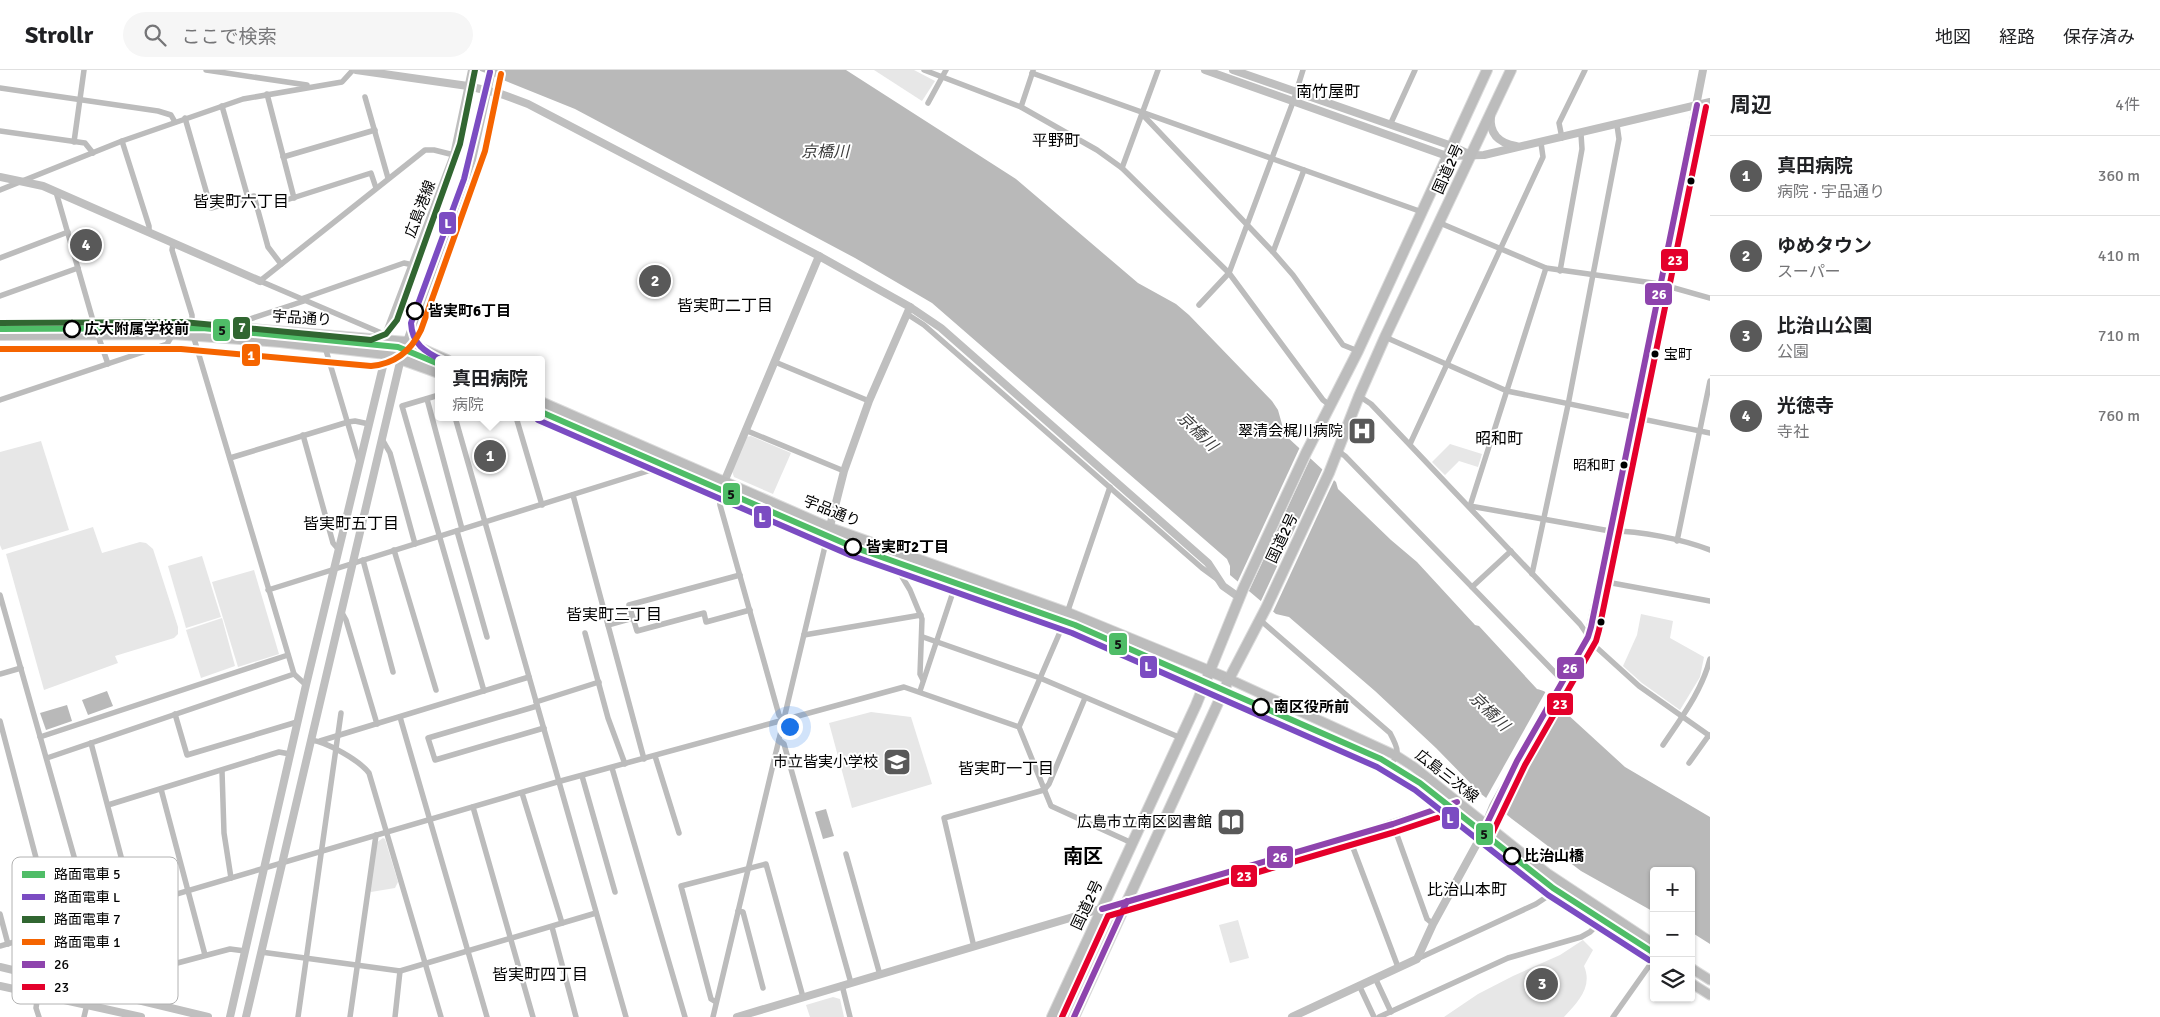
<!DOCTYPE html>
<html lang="ja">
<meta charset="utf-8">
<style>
body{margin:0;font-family:Signika,"Noto Sans JP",sans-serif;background:#f6f6f6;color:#202124}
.controls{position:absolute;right:15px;bottom:15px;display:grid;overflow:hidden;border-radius:5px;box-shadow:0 1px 4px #0004}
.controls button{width:45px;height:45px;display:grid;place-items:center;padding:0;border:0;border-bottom:1px solid #e0e0e0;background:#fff;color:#202124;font:25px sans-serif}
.you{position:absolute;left:789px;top:656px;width:18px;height:18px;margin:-12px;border:4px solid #fff;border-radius:50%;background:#1a73e8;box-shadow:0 0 0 8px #1a73e833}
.badge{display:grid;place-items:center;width:32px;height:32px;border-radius:50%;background:#595959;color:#fff;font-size:16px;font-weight:700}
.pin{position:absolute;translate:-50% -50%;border:2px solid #fff;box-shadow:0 1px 5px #0006}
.popup{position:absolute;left:435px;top:286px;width:110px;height:65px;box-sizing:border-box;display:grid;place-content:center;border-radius:5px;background:#fff;filter:drop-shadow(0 1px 4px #0005);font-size:16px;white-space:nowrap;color:#757577}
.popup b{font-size:19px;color:#202124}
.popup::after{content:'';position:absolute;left:50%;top:100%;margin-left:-10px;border:10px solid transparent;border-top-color:#fff}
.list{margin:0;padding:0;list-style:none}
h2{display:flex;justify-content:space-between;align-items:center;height:65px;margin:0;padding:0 20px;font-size:21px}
h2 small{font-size:16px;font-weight:400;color:#757577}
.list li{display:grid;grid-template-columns:32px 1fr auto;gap:15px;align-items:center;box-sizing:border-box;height:80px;padding:0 20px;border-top:1px solid #e0e0e0}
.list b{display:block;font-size:19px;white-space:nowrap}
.list p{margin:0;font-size:16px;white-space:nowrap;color:#757577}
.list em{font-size:16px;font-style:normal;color:#757577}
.icon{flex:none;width:28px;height:28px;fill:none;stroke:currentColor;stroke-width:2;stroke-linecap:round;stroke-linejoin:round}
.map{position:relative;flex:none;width:1710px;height:947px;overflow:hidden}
header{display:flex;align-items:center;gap:30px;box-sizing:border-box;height:70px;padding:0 25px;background:#fff;border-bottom:1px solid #e0e0e0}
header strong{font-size:24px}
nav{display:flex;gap:28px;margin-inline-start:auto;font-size:18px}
.search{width:350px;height:45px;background:#f6f6f6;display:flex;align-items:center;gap:12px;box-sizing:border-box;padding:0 18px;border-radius:28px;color:#757577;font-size:19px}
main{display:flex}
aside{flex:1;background:#fff}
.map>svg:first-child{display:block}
.green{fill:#e7e7e7}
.water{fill:#b9b9b9}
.pier{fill:#fff}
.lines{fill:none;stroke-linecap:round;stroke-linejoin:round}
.primary-casing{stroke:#dbdbdb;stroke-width:11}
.highway-casing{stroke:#dbdbdb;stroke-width:12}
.street{stroke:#bcbcbc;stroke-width:5.5}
.secondary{stroke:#bfbfbf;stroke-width:8}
.primary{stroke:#bcbcbc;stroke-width:9}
.highway{stroke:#bcbcbc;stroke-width:10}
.bus-1-casing{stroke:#fff;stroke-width:10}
.bus-2-casing{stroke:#fff;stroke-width:10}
.bus-1{stroke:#8e44ad;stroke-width:6}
.bus-2{stroke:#e4002b;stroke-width:6}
.tram-1-casing{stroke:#fff;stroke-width:10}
.tram-2-casing{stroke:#fff;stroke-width:10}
.tram-3-casing{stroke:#fff;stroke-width:10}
.tram-4-casing{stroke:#fff;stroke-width:10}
.tram-1{stroke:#4fbd67;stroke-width:6}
.tram-2{stroke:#7b4cc2;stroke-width:6}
.tram-3{stroke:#316631;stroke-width:6}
.tram-4{stroke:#f56400;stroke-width:6}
.bus-dot{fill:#000;stroke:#fff;stroke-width:2}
.stop-dot{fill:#fff;stroke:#000;stroke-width:2.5}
.labels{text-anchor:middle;stroke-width:4;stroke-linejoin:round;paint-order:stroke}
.bus-label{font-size:14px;fill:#000;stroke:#fff;text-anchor:start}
.street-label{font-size:15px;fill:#000;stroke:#fff}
.stop-label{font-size:15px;font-weight:bold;fill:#000;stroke:#fff;text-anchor:start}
.poi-label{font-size:15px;fill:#000;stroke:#fff;text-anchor:end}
.neighbourhood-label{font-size:16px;fill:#000;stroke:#fff}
.water-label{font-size:16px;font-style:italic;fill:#3c3c3c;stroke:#fff}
.district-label{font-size:20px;font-weight:bold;fill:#000;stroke:#fff}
.key{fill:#fff;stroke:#b2b2b2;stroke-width:1}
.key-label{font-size:14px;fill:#000}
.line-badge{stroke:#fff;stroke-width:2}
.badge-label{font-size:14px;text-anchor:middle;font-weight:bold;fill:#fff}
.pale-badge-label{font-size:14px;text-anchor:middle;font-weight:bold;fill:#111}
</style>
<header>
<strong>Strollr</strong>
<div class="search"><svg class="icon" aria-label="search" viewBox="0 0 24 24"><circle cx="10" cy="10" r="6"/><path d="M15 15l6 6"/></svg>ここで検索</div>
<nav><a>地図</a><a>経路</a><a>保存済み</a></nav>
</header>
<main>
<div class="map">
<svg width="1710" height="947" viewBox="0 0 1710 947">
<rect width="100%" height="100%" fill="#fff"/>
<g class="green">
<polygon points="874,0 914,0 935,11 922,31"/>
<polygon points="751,366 791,383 773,424 734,407 732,401 746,367"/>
<polygon points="41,371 69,460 2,480 0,475 0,382"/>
<polygon points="1450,374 1482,384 1478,397 1459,391 1445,405 1432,392"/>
<polygon points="93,457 102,483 140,472 146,473 153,479 178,557 178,564 174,568 115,586 118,593 44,620 6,484"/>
<polygon points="202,486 221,547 186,558 168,496"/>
<polygon points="254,500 279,584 238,597 212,512"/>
<polygon points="1641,544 1673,551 1670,568 1704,587 1700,607 1680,640 1642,613 1623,596 1637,565"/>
<polygon points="222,548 235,596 201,608 186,560"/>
<polygon points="871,642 911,647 932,714 852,738 829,653"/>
<polygon points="383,768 385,769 398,812 395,818 371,822 369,820 376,773"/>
<polygon points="1238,850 1249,888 1230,893 1219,855"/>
<path d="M1583,870L1593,880L1584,896C1593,917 1578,932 1564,947H1444L1478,924L1513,906L1560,885Z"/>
<polygon points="833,927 840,929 844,947 810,947 806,935"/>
</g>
<g class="water">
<path d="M478,0H846L1016,109L1138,213L1176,234L1189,245L1272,331L1278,340L1285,365L1336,412L1338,419L1391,470L1417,492L1475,555L1479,556L1537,619C1548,621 1563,633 1566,643L1625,697L1710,747V874L1691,862V801H1654V842L1581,801L1512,749L1480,723L1436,678L1375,621L1289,547L1276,544L1230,505V496L1227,489L932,233L855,188L575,39Z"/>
<polygon points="107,621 113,636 88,645 82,630"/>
<polygon points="67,635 72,651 46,660 40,643"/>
<polygon points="826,739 834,766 823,769 815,742"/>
</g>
<g class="pier">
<polygon points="1300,377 1311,387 1248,523 1237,513"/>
<polygon points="1323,398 1335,408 1272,544 1260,533"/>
<polygon points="1546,621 1563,636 1503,743 1485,730"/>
</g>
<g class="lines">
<defs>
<g id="primary">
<polyline points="1229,609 1397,686 1414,697 1547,803 1654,874"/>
<polyline points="1222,625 1389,698 1411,713 1551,824 1654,889"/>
<polyline points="1691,898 1710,910"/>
<polyline points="1691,913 1710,925"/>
</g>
<g id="highway">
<polyline points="0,255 153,253 202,255 406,272 447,290"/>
<polyline points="0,265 173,264 280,272 386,284 439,303"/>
<polyline points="541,332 830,458 1068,543 1229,609"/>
<polyline points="541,347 826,472 1057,553 1222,625"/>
<polyline points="1052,947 1196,635 1243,519 1306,383 1358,281 1487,0"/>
<polyline points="1074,947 1229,609 1266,538 1329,403 1359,326 1385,267 1511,0"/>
</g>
</defs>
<use href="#primary" class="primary-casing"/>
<use href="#highway" class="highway-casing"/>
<g class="street">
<polyline points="206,0 307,15"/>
<polyline points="924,0 1021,37 1097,80 1122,98 1229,203 1323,330 1331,336"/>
<polyline points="1032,3 1422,142"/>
<polyline points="0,18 158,41 171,45 175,52"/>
<polyline points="267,24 294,128"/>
<polyline points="365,27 388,108"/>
<polyline points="928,33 946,0"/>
<polyline points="222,36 248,128"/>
<polyline points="1021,37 1033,1"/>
<polyline points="1143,45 1273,182 1293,205 1343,275 1358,281"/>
<polyline points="185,48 211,138 254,126 268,177 281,194"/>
<polyline points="1390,55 1415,0"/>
<polyline points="0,61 85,73 93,83"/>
<polyline points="1562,68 1559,53 1585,0"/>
<polyline points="122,71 149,156 149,163"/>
<polyline points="74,72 84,0"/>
<polyline points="283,87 375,60"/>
<polyline points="1122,98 1158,0"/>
<polyline points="0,120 122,71 243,29 342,12 353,0"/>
<polyline points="56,122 94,254 108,294"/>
<polyline points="277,133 371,103 376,118"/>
<polyline points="1440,153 1546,198 1660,214 1710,228"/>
<polyline points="173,174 172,180 192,245 192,254"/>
<polyline points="1273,182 1304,100"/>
<polyline points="0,188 68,162"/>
<path d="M1546,198L1470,436L1610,461C1641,461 1682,469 1710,480"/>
<polyline points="1560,201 1582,79 1581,64"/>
<polyline points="0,226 78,198"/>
<polyline points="301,229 404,193 413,195"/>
<polyline points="1199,235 1229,203 1293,32 1303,0"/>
<polyline points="907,244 924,255 1202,498 1217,509"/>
<polyline points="243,259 247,250 304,231"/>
<polyline points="193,265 294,604 306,615"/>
<polyline points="386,265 260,211 425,80 434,80 454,85"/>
<polyline points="1385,267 1507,321 1710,363"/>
<polyline points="325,277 359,391"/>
<polyline points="775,292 869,331"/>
<polyline points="439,325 402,336 484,621"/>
<polyline points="1359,326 1371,334 1580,554 1596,577 1639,616 1710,666"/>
<polyline points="427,329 462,459"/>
<polyline points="0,330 164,275 167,274 173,264"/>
<polyline points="455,347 626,947"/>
<polyline points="516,347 542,435"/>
<polyline points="745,360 844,401"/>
<polyline points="303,365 333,473 339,480"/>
<polyline points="382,369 390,383 415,474"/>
<polyline points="1410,374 1543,87 1541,73"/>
<polyline points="1338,381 1345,386 1564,612"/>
<polyline points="230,388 348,352 355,351 369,354"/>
<polyline points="719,424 720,435 779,645 783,650"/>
<polyline points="573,425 644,689"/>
<polyline points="457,461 487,567"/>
<polyline points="1677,471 1710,311"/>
<polyline points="394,480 436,620"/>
<polyline points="363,490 393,602"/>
<polyline points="903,499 901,505 910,520 922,549 920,604 923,610"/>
<polyline points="1532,504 1568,335 1619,69 1617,55"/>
<polyline points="740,505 629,535 637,561 704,543 706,552 750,540"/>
<polyline points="1601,511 1710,531"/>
<polyline points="1472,517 1511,481"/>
<polyline points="268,520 648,401 654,395"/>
<polyline points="0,525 92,850 97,879 96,897 84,947"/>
<polyline points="341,541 346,550 377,654"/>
<path d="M1259,549L1390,663C1399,680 1400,682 1389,698"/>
<polyline points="608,555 633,548"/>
<polyline points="585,563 608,648 625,694"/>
<polyline points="804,565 921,545"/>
<polyline points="923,567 1040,608 1181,668"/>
<polyline points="0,604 21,598"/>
<polyline points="920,621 959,504"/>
<polyline points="536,632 599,612"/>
<polyline points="537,636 428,668 435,690 544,658"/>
<polyline points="175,644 187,685 297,652"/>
<polyline points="400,647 487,947"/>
<polyline points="0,651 55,860"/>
<polyline points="1019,657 1063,555 1110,417"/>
<polyline points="40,667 288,585"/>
<path d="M311,670C327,672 359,690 369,703L441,947"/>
<polyline points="779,670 784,674 851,913"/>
<polyline points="320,671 529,607"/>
<polyline points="91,673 151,900 145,932"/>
<path d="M1663,675C1681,648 1702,621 1710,589"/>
<polyline points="655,686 679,763"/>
<polyline points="47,688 294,604"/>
<polyline points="1689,693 1709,665"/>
<polyline points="612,698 685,947"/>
<polyline points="222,701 224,763 231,808"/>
<polyline points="582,706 615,822"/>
<polyline points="161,719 205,885"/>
<polyline points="522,723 562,853"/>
<polyline points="108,735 279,682 290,684"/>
<polyline points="473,737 533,947"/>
<polyline points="1393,754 1427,849 1433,854"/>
<polyline points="1349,767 1398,897"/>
<polyline points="846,784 880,905"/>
<polyline points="738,841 743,842 763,918"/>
<polyline points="0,844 8,874"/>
<polyline points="552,857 576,947"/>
<polyline points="17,871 23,892 22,903"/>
<polyline points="0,876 557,712 904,617 1019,657 1051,736 1132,773"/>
<polyline points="974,877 944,748 1044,720 1049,714 1085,628"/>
<polyline points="261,882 400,901 596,843"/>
<polyline points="1417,889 1536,834 1551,824"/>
<polyline points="151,900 230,879 245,881"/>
<polyline points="1377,912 1391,942"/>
<polyline points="842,915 850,947"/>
<polyline points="1359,915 1374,947"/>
<polyline points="38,924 36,938 39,947"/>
<polyline points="716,932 711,929 681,816 766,794 803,927"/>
<polyline points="298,947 341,643"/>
<polyline points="350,947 376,765"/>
<polyline points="395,947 400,901"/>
<polyline points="713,947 826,472"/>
<polyline points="1379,947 1508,888 1581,867 1590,862 1598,854"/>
<polyline points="1613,947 1654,889"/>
</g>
<g class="secondary">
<polyline points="356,0 468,16 501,24 528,34 819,186 910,237 941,258 1208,493 1223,516 1240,528"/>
<polyline points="1205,0 1447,86 1484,85 1710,32"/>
<polyline points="1233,0 1452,76 1469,84"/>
<path d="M1491,46C1489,64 1499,73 1516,76"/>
<polyline points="0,107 43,116 260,211"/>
<polyline points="719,424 819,186"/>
<polyline points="826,472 844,401 869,331 910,237"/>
<polyline points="0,897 208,947"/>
<polyline points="0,916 141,947"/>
<polyline points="230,947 306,615 386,284 386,265 454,85 472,0"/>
<polyline points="246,947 401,288 472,90 492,0"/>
<polyline points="737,947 1127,831 1341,770 1457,732"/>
<polyline points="1292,947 1417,889 1433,854 1480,768 1493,736 1588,567 1635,348 1703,0"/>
</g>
<use href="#primary" class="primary"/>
<use href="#highway" class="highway"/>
<defs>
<g id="bus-1">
<polyline points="1480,768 1517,691 1588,567 1591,557 1697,35"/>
<polyline points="1102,839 1393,754 1457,732"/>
<polyline points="1074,947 1127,831"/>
</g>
<g id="bus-2">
<polyline points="1488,772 1525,695 1596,571 1599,560 1706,37"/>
<polyline points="1062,947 1108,846 1395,762 1455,742 1481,761"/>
</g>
</defs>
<use href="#bus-1" class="bus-1-casing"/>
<use href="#bus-2" class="bus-2-casing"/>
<use href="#bus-1" class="bus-1"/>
<use href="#bus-2" class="bus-2"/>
<defs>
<g id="tram-1">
<polyline points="0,259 202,258 398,277 439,294"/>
<polyline points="541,342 853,477 1075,555 1381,689 1420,713 1553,818 1654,883"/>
</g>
<g id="tram-2">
<path d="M442,290C425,282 412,274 411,253L464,109L490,2"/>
<polyline points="538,350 850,485 1072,563 1377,697 1415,720 1548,825 1649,890"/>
</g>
<polyline id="tram-3" points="0,253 183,252 371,270 386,264 397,250 460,74 475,0"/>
<path id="tram-4" d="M0,279H181L371,296C394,294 411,281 421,260L485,81L501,4"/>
</defs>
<use href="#tram-1" class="tram-1-casing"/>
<use href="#tram-2" class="tram-2-casing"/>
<use href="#tram-3" class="tram-3-casing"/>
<use href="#tram-4" class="tram-4-casing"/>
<use href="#tram-1" class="tram-1"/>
<use href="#tram-2" class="tram-2"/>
<use href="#tram-3" class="tram-3"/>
<use href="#tram-4" class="tram-4"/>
</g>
<defs>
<symbol id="hospital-square" viewBox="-11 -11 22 22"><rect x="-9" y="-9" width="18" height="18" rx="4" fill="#595959" stroke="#fff"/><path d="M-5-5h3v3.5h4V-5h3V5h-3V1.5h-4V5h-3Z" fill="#fff"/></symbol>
<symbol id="school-square" viewBox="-11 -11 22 22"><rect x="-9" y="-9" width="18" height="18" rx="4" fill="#595959" stroke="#fff"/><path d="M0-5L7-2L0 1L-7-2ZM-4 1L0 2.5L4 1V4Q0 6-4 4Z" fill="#fff"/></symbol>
<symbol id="library-square" viewBox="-11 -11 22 22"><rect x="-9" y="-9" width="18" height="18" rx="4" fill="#595959" stroke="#fff"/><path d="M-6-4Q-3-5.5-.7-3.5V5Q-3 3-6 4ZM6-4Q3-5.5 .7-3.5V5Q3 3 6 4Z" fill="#fff"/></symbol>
</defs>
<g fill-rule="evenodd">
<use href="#hospital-square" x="1346" y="345" width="32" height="32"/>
<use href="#school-square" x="881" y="676" width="32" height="32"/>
<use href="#library-square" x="1215" y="736" width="32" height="32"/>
</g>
<g class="bus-dot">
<circle cx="1691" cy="111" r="4.5"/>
<circle cx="1655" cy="284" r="4.5"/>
<circle cx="1624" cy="395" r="4.5"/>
<circle cx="1601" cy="552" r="4.5"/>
</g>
<g class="stop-dot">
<circle cx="415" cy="241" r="8"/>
<circle cx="72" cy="259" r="8"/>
<circle cx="853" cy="477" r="8"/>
<circle cx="1261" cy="637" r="8"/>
<circle cx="1512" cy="786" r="8"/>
</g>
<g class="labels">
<g class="bus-label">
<text x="1664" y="289">宝町</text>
<text x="1615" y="400" text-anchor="end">昭和町</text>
</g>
<g class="street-label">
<text transform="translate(1448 99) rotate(-66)" y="5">国道2号</text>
<text transform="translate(420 139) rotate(-69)" y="5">広島港線</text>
<text transform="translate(302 248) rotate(4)" y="5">宇品通り</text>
<text transform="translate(832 441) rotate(22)" y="5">宇品通り</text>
<text transform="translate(1282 468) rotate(-65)" y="5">国道2号</text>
<text transform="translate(1447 706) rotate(38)" y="5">広島三次線</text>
<text transform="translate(1087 835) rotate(-65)" y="5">国道2号</text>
</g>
<g class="stop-label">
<text x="428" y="246">皆実町6丁目</text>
<text x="84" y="264">広大附属学校前</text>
<text x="866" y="482">皆実町2丁目</text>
<text x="1274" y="642">南区役所前</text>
<text x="1524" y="791">比治山橋</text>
</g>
<g class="poi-label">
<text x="1343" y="366">翠清会梶川病院</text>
<text x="878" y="697">市立皆実小学校</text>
<text x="1212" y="757">広島市立南区図書館</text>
</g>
<g class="neighbourhood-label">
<text x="1328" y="27">南竹屋町</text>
<text x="1056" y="76">平野町</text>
<text x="241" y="137">皆実町六丁目</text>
<text x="725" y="241">皆実町二丁目</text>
<text x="1499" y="374">昭和町</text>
<text x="351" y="459">皆実町五丁目</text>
<text x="614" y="550">皆実町三丁目</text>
<text x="1006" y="704">皆実町一丁目</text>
<text x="1467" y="825">比治山本町</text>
<text x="540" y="910">皆実町四丁目</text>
</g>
<g class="water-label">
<text x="825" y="87">京橋川</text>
<text transform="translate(1198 361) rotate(44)" y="6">京橋川</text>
<text transform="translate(1490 641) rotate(44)" y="6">京橋川</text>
</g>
<g class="district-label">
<text x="1083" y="793">南区</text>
</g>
</g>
<rect x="12" y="787" width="166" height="147" rx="8" class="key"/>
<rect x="22" y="801" width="23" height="7" fill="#4fbd67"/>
<rect x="22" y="824" width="23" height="6" fill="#7b4cc2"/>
<rect x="22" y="846" width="23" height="7" fill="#316631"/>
<rect x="22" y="869" width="23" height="6" fill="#f56400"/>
<rect x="22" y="891" width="23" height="7" fill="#8e44ad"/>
<rect x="22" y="914" width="23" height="6" fill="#e4002b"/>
<g class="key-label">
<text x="54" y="809">路面電車 5</text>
<text x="54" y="832">路面電車 L</text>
<text x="54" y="854">路面電車 7</text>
<text x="54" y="877">路面電車 1</text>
<text x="54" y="899">26</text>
<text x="54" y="922">23</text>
</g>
<g class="line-badge">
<rect x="438" y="141" width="19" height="24" rx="5" fill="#7b4cc2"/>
<rect x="1660" y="178" width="29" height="24" rx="5" fill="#e4002b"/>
<rect x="1644" y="212" width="29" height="24" rx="5" fill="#8e44ad"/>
<rect x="232" y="246" width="19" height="24" rx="5" fill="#316631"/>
<rect x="212" y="248" width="19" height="24" rx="5" fill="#4fbd67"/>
<rect x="241" y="273" width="20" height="24" rx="5" fill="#f56400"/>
<rect x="722" y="412" width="19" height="24" rx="5" fill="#4fbd67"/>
<rect x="753" y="435" width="19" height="24" rx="5" fill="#7b4cc2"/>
<rect x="1108" y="562" width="20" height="24" rx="5" fill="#4fbd67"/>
<rect x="1139" y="585" width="19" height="24" rx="5" fill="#7b4cc2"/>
<rect x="1556" y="586" width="29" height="24" rx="5" fill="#8e44ad"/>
<rect x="1546" y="622" width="28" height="24" rx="5" fill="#e4002b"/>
<rect x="1441" y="736" width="19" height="24" rx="5" fill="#7b4cc2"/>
<rect x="1475" y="752" width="19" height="24" rx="5" fill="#4fbd67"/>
<rect x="1266" y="775" width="28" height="24" rx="5" fill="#8e44ad"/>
<rect x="1230" y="794" width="28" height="24" rx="5" fill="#e4002b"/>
</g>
<g class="badge-label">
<text x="448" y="158">L</text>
<text x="1675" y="195">23</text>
<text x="1659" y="229">26</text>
<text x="242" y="262">7</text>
<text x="251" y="290">1</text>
<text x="762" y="452">L</text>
<text x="1148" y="601">L</text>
<text x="1570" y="603">26</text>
<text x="1560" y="639">23</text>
<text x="1450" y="753">L</text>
<text x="1280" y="792">26</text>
<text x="1244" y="811">23</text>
</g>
<g class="pale-badge-label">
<text x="222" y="265">5</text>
<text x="731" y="429">5</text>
<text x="1118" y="579">5</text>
<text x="1484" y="769">5</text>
</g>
</svg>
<div class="controls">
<button>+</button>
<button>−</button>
<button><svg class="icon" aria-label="layers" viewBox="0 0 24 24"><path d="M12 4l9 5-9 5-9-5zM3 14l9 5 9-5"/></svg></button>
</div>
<div class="you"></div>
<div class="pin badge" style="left:490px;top:386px">1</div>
<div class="popup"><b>真田病院</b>病院</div>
<div class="pin badge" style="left:655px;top:211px">2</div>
<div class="pin badge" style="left:1542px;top:914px">3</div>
<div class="pin badge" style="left:86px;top:175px">4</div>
</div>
<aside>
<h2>周辺<small>4件</small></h2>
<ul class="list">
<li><span class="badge">1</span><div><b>真田病院</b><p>病院 · 宇品通り</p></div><em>360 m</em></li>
<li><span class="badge">2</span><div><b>ゆめタウン</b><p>スーパー</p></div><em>410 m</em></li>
<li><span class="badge">3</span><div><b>比治山公園</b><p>公園</p></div><em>710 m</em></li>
<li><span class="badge">4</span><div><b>光徳寺</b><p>寺社</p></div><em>760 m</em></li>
</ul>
</aside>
</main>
